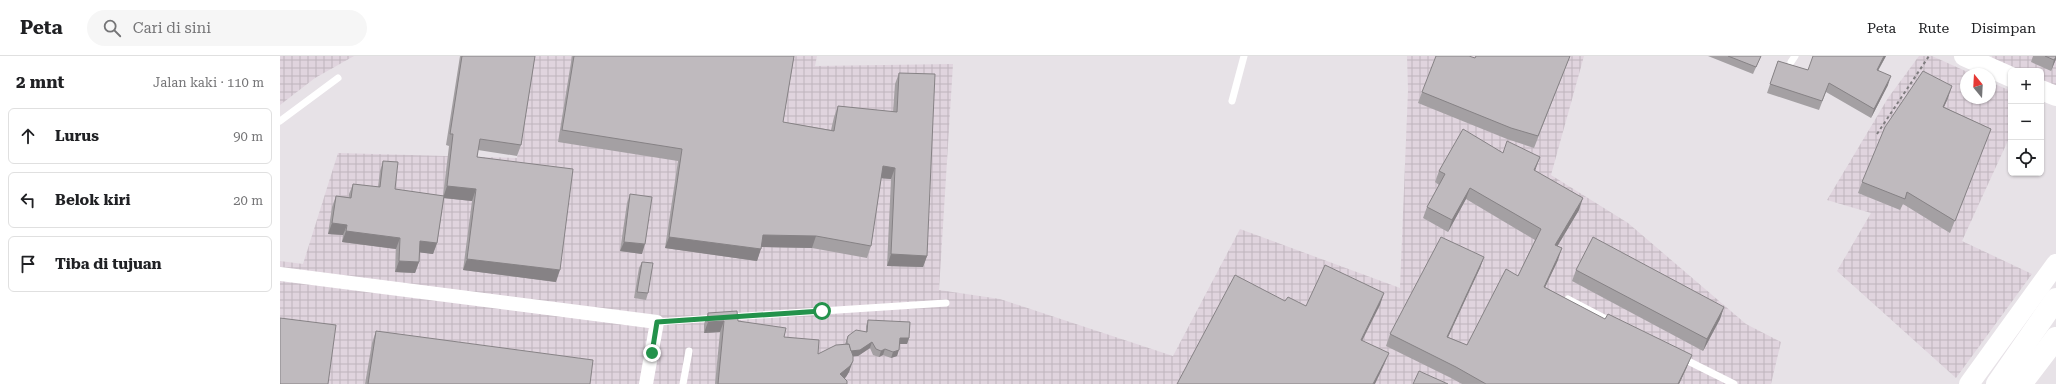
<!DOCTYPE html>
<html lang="id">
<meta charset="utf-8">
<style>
body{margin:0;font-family:"Roboto Serif",serif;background:#f6f6f6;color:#202124}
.controls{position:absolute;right:12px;top:12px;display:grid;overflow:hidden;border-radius:6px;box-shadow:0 1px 3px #0004}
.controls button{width:36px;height:36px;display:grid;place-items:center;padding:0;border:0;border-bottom:1px solid #e0e0e0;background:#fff;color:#202124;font:20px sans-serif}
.compass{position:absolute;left:1680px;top:12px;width:36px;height:36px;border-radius:50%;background:#fff;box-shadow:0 1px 3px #0004;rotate:342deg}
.stop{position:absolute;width:12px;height:12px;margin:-9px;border:3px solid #23924b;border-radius:50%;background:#fff}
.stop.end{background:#23924b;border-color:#fff;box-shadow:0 1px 4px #0008}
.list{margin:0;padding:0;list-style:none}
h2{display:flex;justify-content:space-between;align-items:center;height:52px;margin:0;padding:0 16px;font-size:17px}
h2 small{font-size:13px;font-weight:400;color:#757577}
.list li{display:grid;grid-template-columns:26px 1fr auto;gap:12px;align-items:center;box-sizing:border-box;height:56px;margin:0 8px 8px;padding:0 8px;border:1px solid #e0e0e0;border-radius:6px}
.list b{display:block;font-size:15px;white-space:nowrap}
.list em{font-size:13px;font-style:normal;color:#757577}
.icon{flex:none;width:22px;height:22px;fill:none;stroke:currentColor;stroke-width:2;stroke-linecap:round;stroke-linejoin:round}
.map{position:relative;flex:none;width:1776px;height:328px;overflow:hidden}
header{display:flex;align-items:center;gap:24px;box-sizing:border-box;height:56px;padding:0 20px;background:#fff;border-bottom:1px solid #e0e0e0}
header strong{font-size:19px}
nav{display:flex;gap:22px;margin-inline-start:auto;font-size:14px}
.search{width:280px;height:36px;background:#f6f6f6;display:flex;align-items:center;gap:10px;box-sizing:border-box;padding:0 14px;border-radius:22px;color:#757577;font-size:15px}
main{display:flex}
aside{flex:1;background:#fff}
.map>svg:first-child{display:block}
.industrial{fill:url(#industrial-grid)}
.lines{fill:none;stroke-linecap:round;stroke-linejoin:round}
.path{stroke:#7f7c7f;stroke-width:2;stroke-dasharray:3 3;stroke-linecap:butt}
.lane{stroke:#fff;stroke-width:7}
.street{stroke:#fff;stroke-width:14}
.secondary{stroke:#fff;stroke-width:20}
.highway{stroke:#fff;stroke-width:22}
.wall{fill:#a4a0a3}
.shaded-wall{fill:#868285}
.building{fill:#bfbabe;stroke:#868285}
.route{stroke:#23924b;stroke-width:5}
</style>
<header>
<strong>Peta</strong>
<div class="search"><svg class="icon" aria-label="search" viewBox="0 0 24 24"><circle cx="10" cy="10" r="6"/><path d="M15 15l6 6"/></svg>Cari di sini</div>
<nav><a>Peta</a><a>Rute</a><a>Disimpan</a></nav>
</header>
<main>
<aside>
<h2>2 mnt<small>Jalan kaki · 110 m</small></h2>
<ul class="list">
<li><svg class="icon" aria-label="ahead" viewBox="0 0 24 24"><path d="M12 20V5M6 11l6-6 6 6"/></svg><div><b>Lurus</b></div><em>90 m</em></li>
<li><svg class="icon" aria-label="left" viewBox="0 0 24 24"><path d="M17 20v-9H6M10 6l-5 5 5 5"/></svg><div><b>Belok kiri</b></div><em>20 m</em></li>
<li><svg class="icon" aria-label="arrive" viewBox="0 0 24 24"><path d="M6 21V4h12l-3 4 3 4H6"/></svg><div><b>Tiba di tujuan</b></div></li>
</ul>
</aside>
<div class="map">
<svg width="1776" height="328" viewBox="0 0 1776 328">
<defs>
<pattern id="industrial-grid" width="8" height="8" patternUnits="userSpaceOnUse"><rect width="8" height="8" fill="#e0d4de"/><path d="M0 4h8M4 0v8" fill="none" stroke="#bfb5bd"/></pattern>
</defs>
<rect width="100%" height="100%" fill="#e7e2e7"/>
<g class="industrial">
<polygon points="0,0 74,0 35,22 0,49"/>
<polygon points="255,0 537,0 535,10 673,8 659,234 720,243 893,300 960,173 1120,232 1128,34 1127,0 1304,0 1271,119 1348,167 1466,268 1501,286 1491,328 0,328 0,205 23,208 58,97 237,102"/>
<polygon points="1639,0 1652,0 1692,18 1686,18 1686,42 1710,42 1710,26 1731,35 1731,78 1682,185 1752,218 1676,322 1557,215 1591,157 1547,144 1608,42"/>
<polygon points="1712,0 1776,0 1776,30 1761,24 1761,15 1736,15 1711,6"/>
</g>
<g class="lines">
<polyline class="path" points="1597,78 1649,0"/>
<g class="lane">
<polyline points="1511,6 1515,0"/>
<polyline points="952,45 964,0"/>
<polyline points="0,65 58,22"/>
<polyline points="1288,243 1332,266"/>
<polyline points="449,261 666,247"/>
<polyline points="377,266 434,262"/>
<polyline points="1402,302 1454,328"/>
<polyline points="403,328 409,295"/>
</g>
<polyline class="street" points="0,218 377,266 366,328"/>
<g class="secondary">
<polyline points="1684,0 1731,21"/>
<polyline points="1761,34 1776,40"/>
<polyline points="1689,328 1776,208"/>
</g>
<g class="highway">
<polyline points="1717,328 1776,243"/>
<polyline points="1741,328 1776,282"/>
</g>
</g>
<g class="wall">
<polygon points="180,0 255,0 241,89 237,100 198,94 197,101 276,226 183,214 192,145 164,142 157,187 153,198 140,196 139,206 135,217 115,216 116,193 62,186 63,179 48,178 52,151 56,140 69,141 69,138 73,128 98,131 100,115 103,105 115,133 163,140 169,90 166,89"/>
<polygon points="292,0 514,0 503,66 551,74 554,61 558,50 613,56 615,28 619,17 647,200 643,211 607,210 611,123 601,122 591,190 587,202 532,192 481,191 477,205 385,192 398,105 278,86"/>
<polygon points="1196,0 1290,0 1254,92 1227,83 1138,47 1142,36 1195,2"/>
<polygon points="1428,0 1481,0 1473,18"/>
<polygon points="1606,0 1598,15 1608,29 1591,62 1546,36 1539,54 1487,37 1498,5 1528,14"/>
<polygon points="1753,0 1776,0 1776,3 1771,15 1751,6"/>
<polygon points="1668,42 1664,51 1711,73 1670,177 1623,148 1620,154 1578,137 1582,126"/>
<polygon points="1223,97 1256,112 1255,115 1299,154 1277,190 1278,204 1265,231 1407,311 1399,328 1182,328 1171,322 1106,290 1110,278 1204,201 1200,212 1168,281 1187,289 1238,220 1255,184 1186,143 1168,176 1143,162 1147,151 1159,129 1155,126 1159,115"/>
<polygon points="350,138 362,198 340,195 347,147"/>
<polygon points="362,206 368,237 366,244 354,242 359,212"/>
<polygon points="1296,214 1444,251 1440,263 1423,295 1292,225"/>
<polygon points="428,257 458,265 504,281 538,298 565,288 568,280 586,276 586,270 588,264 629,282 627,288 619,288 617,300 611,302 603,299 599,301 593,299 590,292 578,300 573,300 569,316 565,322 567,328 435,328 440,276 424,277 424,268"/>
<polygon points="96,275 310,328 85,328 92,287"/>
</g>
<g class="shaded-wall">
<polygon points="1604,0 1606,0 1593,23 1597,14"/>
<polygon points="1776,1 1776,3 1771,15 1774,4"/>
<polygon points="1611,20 1608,29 1591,62 1594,53"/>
<polygon points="1672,30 1668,42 1659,62 1663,51"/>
<polygon points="1260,101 1256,112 1250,126 1254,114"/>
<polygon points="603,110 615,112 611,123 598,122"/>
<polygon points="167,130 196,133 192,145 163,142"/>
<polygon points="1190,132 1186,143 1168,176 1172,164"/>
<polygon points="1303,142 1299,154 1271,201 1275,189"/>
<polygon points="52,167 67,169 63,179 48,178"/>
<polygon points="66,175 120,182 116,193 62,186"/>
<polygon points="483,179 536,180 532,192 479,191"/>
<polygon points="389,181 481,193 477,205 385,192"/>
<polygon points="140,185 157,187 153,198 136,196"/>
<polygon points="344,186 365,188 362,198 340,195"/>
<polygon points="1282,192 1278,204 1260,242 1264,231"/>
<polygon points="611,198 647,200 643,211 607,210"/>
<polygon points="1204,201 1200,212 1163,292 1167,281"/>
<polygon points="187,203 280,214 276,226 183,214"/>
<polygon points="119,205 139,206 135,217 115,216"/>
<polygon points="1104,237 1100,249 1077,295 1081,284"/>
<polygon points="1444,251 1440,263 1423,295 1427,283"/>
<polygon points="444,265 440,276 424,277 428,266"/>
<polygon points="620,282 629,282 627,288 618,288"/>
<polygon points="592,286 590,292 578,300 567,301 569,295"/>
<polygon points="605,293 603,299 599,301 601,295"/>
<polygon points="619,294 617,300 611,302 613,296"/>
<polygon points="1109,297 1104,309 1095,328 1093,328"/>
<polygon points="1412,299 1407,311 1399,328 1398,328"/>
<polygon points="573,305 569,316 566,321 558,328 560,318"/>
</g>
<g class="building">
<polygon points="182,0 255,0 241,89 200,83 197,101 293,113 280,214 187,203 196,133 167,130 173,78 170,78"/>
<polygon points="294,0 514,0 503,66 554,75 558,50 617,56 619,17 655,18 647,200 611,198 615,112 603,110 591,190 536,180 483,179 481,193 389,181 402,93 282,74"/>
<polygon points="1156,0 1189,0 1195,2 1196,0 1290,0 1258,80 1231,72 1142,36"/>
<polygon points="1448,0 1481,0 1476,11"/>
<polygon points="1533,0 1604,0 1597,14 1611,20 1594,53 1549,27 1542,45 1490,28 1498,5 1528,14"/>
<polygon points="1765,0 1776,0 1776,1 1774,4"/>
<polygon points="1643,15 1672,30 1663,51 1711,73 1675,165 1627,136 1625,143 1582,126 1605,71"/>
<polygon points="1183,73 1223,97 1227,85 1260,101 1254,114 1303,142 1275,189 1282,192 1264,231 1325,263 1328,258 1412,299 1398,328 1206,328 1176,311 1110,278 1161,181 1204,201 1167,281 1187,289 1226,213 1238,220 1261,173 1190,132 1172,164 1147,151 1165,118 1159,115"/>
<polygon points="103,105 118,106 115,133 164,140 157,187 140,185 139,206 119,205 120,182 66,175 67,169 52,167 56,140 71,142 73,128 100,131"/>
<polygon points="350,138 372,141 365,188 344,186"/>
<polygon points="1313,181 1444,251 1427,283 1296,214"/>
<polygon points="362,206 373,207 368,237 357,236"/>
<polygon points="1045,209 1104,237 1081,284 1109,297 1093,328 897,328 955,219 1005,245 1008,241 1026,250"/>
<polygon points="457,255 458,265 506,272 504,281 539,284 538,298 556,289 569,288 573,300 573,305 570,310 560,318 567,325 567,328 438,328 444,265 428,266 428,257"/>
<polygon points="0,262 56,269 48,328 0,328"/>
<polygon points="588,264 630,266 629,282 620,282 619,294 613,296 605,293 601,295 596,293 592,286 580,294 571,295 569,288 567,288 567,284 568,280 576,274 587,276"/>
<polygon points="96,275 313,304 310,328 88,328"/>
<polygon points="1139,315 1168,328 1133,328"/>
</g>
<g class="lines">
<polyline class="route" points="372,297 377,266 542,255"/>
</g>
</svg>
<div class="controls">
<button>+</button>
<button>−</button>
<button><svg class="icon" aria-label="locate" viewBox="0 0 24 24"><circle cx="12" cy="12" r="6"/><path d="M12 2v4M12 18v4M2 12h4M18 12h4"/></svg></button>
</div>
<svg class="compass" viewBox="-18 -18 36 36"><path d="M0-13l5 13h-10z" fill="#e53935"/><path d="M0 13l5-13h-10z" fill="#757577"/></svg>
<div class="stop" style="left:542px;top:255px"></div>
<div class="stop end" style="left:372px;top:297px"></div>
</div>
</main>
